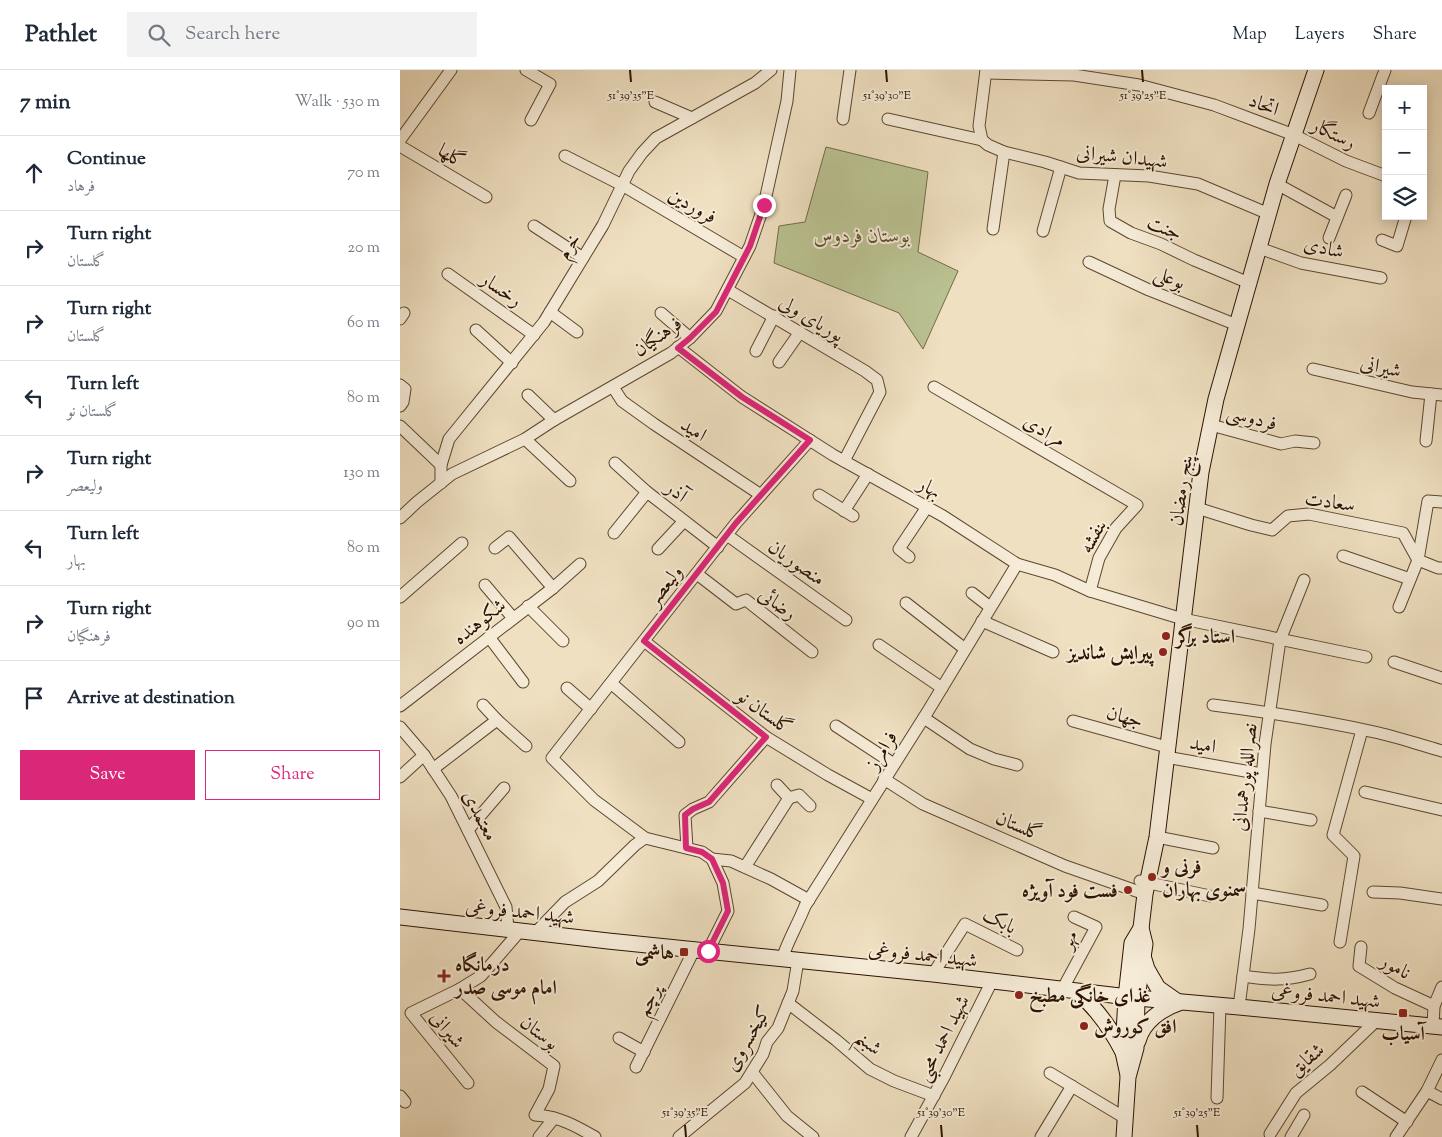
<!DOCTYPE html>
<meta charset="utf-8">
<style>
body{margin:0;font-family:"Sorts Mill Goudy",Amiri,serif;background:#f2f2f3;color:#1f2937}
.controls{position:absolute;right:15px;top:15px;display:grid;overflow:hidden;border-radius:0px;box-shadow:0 2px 12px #0003}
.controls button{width:45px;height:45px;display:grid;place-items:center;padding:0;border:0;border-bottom:1px solid #e0e1e3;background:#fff;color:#1f2937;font:25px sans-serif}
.stop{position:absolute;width:15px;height:15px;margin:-11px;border:4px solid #db2777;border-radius:50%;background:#fff}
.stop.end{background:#db2777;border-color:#fff;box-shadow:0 1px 5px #0008}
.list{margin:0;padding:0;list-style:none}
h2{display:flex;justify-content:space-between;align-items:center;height:65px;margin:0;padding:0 20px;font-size:21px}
h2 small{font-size:16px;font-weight:400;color:#747a83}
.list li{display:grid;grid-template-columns:32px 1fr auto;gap:15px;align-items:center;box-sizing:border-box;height:75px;padding:0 20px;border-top:1px solid #e0e1e3}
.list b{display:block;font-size:19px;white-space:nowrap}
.list p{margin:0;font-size:16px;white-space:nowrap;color:#747a83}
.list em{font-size:16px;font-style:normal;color:#747a83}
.actions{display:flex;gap:10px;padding:15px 20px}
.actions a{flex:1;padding:11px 0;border:1px solid #db2777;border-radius:0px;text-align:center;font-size:18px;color:#db2777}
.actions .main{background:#db2777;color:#fff}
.icon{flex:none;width:28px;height:28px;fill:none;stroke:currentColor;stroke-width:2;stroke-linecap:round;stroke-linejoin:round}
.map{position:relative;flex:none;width:1042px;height:1067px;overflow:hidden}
header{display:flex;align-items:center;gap:30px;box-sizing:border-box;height:70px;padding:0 25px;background:#fff;border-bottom:1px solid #e0e1e3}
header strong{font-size:24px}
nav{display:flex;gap:28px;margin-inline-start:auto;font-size:18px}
.search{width:350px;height:45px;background:#f2f2f3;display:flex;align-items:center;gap:12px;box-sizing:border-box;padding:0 18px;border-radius:0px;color:#747a83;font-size:19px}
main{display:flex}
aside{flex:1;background:#fff}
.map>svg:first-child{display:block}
.green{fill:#bac292;stroke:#736a49}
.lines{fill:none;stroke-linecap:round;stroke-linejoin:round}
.street-casing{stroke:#5d4630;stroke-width:13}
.secondary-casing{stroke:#2c1200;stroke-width:17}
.street{stroke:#f5ebd7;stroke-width:11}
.secondary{stroke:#f5ebd7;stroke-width:15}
.route{stroke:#db2777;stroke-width:6}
.ticks{fill:none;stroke:#2c1200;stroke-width:2}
.poi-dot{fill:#8f2418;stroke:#f5ebd7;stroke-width:2}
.labels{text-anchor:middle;stroke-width:4;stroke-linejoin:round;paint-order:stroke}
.street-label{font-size:20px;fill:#2c1200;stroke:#f5ebd7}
.park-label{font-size:20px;font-style:italic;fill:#5e5033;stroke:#f5ebd7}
.poi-label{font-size:20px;font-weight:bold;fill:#2c1200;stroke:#f5ebd7;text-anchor:start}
.ticks-label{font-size:12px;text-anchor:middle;fill:#2c1200;stroke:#f5ebd7;stroke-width:4;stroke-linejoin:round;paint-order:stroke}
</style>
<header>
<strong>Pathlet</strong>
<div class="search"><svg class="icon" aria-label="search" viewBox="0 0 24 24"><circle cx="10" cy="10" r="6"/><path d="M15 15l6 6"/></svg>Search here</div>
<nav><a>Map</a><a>Layers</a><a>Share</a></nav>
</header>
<main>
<aside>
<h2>7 min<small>Walk · 530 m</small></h2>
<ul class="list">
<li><svg class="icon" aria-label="ahead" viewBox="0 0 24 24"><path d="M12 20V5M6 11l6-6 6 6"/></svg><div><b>Continue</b><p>فرهاد</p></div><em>70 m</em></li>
<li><svg class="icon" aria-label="right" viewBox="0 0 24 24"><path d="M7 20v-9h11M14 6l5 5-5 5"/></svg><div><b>Turn right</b><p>گلستان</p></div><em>20 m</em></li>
<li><svg class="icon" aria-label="right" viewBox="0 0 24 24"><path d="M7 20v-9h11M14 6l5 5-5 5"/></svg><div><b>Turn right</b><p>گلستان</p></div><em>60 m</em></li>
<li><svg class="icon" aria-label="left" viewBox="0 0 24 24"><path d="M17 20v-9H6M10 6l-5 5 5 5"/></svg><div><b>Turn left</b><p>گلستان نو</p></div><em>80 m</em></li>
<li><svg class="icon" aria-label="right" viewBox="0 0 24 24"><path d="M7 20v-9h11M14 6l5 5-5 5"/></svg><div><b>Turn right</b><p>ولیعصر</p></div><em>130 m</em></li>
<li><svg class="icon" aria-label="left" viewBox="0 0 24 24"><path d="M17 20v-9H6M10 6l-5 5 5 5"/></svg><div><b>Turn left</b><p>بهار</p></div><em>80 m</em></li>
<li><svg class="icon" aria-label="right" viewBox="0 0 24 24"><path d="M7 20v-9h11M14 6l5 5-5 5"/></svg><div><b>Turn right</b><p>فرهنگیان</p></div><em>90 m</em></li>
<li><svg class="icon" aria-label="arrive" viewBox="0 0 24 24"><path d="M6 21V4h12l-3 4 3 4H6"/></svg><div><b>Arrive at destination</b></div></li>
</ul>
<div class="actions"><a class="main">Save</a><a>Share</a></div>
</aside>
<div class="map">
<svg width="1042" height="1067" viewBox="0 0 1042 1067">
<rect width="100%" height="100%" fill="#efe0c1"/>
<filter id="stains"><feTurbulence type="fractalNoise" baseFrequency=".004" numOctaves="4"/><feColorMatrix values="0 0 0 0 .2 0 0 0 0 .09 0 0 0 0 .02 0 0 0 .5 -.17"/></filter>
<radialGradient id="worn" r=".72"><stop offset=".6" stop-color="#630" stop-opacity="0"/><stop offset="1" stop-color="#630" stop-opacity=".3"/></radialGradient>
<polygon class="green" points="426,77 528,102 518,182 558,201 523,279 499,243 374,193 379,156 405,152"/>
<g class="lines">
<defs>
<g id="street">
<polyline points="126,0 150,14 131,50"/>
<polyline points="586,0 579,56 582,70 588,75 604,82 645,92 679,103 749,106 798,114 869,144"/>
<polyline points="586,3 674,5 739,15 814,35 894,65 946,91 986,106"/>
<polyline points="255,32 292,48"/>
<polyline points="969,43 985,0"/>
<polyline points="443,49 450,0"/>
<polyline points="488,49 582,70"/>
<polyline points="0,70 51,0"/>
<polyline points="0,76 86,127"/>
<polyline points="165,86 222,115 344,187"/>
<polyline points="715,105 709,139 710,151 731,163 761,174 794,190 849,213"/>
<polyline points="877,114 937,147"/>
<polyline points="134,156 183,188"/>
<polyline points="593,159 604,82"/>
<polyline points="643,161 661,97"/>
<polyline points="929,168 946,125"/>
<polyline points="982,170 997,176 1006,146"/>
<polyline points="859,178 901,193 981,208"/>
<polyline points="689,192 749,220 837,255"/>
<polyline points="48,204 134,265"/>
<polyline points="328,220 465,301 477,310 480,322 444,391"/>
<polyline points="150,242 177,262"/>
<polyline points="261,243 290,268"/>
<polyline points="0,249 4,243"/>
<polyline points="76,260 112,293"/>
<polyline points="278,277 342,327 433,385 543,446 617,494 655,505 690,521 783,549 966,587"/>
<polyline points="356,281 374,246"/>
<polyline points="379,292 400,262"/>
<polyline points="913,299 1012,322 1042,325"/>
<polyline points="0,315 5,319 3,332 0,336"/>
<polyline points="213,317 222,331 254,354 361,425"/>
<polyline points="534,317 737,435 716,458 699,488 690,521"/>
<polyline points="128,325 154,350"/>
<polyline points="811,355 881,374 895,371 914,373"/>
<polyline points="0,356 41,395"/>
<polyline points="125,369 170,411"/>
<polyline points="1026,371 1031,324"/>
<polyline points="215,393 247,422 318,477"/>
<polyline points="41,413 41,395 49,369 144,252 203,155 229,101 242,83 256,68 355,13 371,0"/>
<polyline points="419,425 453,446"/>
<polyline points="797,438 851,455 872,460 888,446 909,444 1003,463 1018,490"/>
<polyline points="444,441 468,404"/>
<polyline points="0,448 17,432 52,404 125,369 154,350 271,283 290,268 316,241 350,176 364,135 387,31 390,0"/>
<polyline points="214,463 247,422"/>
<polyline points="327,465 446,550"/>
<polyline points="95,478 109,467 153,518"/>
<polyline points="258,479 284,451"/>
<polyline points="943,486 1010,509"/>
<polyline points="509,487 499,479 527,437"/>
<polyline points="1018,490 1038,498 1042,498"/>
<polyline points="297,504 336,534 346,530 412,582"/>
<polyline points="85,515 113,548"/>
<polyline points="572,523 590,537"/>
<polyline points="0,527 62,473"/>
<polyline points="506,533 565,579"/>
<polyline points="128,536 163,571"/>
<polyline points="999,537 1018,490 1028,431 1042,432"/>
<polyline points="582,551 653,582"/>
<polyline points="89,567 123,612"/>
<polyline points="244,571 366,667 428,705 472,729"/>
<polyline points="479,575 542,618"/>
<polyline points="994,592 1042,608"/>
<polyline points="211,613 279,672"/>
<polyline points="167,618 191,639"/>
<polyline points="83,635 97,650 126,676"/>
<path d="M813,635C869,642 924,651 979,663C1000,668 1021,675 1042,681"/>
<polyline points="0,636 153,518 180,494"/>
<polyline points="524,648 570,679 594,689 617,695"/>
<polyline points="673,651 767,677"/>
<polyline points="436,656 494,694"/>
<polyline points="0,657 24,685 51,726 106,837 108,859"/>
<polyline points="766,687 862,704"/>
<polyline points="33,699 97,650"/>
<polyline points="0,707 24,685"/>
<polyline points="484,709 523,734 665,796 745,824"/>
<polyline points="377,715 389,728 399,725 410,736"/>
<polyline points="965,722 1042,740"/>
<polyline points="859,741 911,750"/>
<polyline points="68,760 104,718"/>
<polyline points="757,767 813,778"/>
<polyline points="287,778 285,745 293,739 309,732 366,667"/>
<polyline points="312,789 331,791 371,809 409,830"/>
<polyline points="345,797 389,728"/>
<polyline points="740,811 810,826"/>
<polyline points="973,822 1000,823 1042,829"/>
<polyline points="852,823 922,835"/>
<polyline points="136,862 165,832 198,811 235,775 245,768"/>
<polyline points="940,872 954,786 933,765 962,660"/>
<polyline points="961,877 959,896 995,918 1034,936"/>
<polyline points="308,881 328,841 323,813 312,789 302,782 245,768 194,730 152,688 336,453 410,370"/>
<path d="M382,889C388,870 398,854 405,836L528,641L617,494"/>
<polyline points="533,904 565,854 617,880"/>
<path d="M843,906C870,910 884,911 910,904"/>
<path d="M60,919L96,952L154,996L149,1019L135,1045C158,1046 176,1056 195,1067"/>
<polyline points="662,920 696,857 674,847"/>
<polyline points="388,933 436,970 470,999 494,1011 534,1026"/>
<polyline points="839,937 849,859 865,674 880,570 904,510"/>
<polyline points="1033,956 1034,936 1042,917"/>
<polyline points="219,968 244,982"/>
<polyline points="236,997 294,880"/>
<polyline points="352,1002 387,1046 413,1067"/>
<polyline points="650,1003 725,1048"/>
<polyline points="68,1013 11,943 60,919 81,906 120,861"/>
<polyline points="1027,1021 1042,1029"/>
<polyline points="962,1022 1007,1052"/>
<polyline points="0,1026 5,1032"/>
<polyline points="817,1028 820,935"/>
<polyline points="870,1064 896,1023 930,995 976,951"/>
<polyline points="139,1067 154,1048"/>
<polyline points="279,1067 345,1013 363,984 367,972 378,958 393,921 398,890"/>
<polyline points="511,1067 544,1007 592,911"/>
<polyline points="641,1067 672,1016"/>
<polyline points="891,1067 904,1045"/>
<polyline points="996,1067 1027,1021 1042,990"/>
</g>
<g id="secondary">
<polyline points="0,847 208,871 533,904 737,928 839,937 1042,957"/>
<polyline points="743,886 747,899 758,918 778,932"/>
<path d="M677,922C697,938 711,959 723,982"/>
<path d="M738,971C743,952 761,939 779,933"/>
<polyline points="728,1005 723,982 726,927 732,873 741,858"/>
<polyline points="724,1067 728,1007 736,978 737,928 745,874 741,858 745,824 757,767 801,402 816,329 877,114 916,0"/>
</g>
</defs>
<use href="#street" class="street-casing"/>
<use href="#secondary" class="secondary-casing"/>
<use href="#street" class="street"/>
<use href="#secondary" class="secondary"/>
</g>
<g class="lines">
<polyline class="route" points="308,881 328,841 323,813 312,789 302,782 286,778 285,745 293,739 309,732 366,667 244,571 336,453 410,370 342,327 278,278 290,268 316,242 350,176 364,135"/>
</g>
<path class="ticks" d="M230,0L231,12M486,0L487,12M742,0L743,12M285,1055L286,1067M541,1055L542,1067M797,1055L798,1067"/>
<g class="poi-dot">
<circle cx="766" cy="566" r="5"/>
<circle cx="763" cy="582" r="5"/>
<circle cx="752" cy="807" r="5"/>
<circle cx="728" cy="820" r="5"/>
<rect x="279" y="877" width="10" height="10" rx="2.5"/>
<path d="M41.5 898.5h5v5h5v5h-5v5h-5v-5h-5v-5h5z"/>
<circle cx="619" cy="925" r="5"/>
<rect x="998" y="938" width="10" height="10" rx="2.5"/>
<circle cx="684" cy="956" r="5"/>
</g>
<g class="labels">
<g class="street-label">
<text transform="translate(864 34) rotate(21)" y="7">اتحاد</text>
<text transform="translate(934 63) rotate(26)" y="7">رستگار</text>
<text transform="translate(52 85) rotate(31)" y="7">گلها</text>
<text transform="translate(722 86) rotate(6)" y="7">شهیدان شیرانی</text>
<text transform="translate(293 135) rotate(30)" y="7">فروردین</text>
<text transform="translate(765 157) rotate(23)" y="7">جنت</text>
<text transform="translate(168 176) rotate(-59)" y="7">خرم</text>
<text transform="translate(924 177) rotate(13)" y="7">شادی</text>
<text transform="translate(770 207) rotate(22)" y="7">بوعلی</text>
<text transform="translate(102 219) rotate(35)" y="7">رخسار</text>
<text transform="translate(412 248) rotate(31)" y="7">پوریای ولی</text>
<text transform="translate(257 266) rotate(-35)" y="7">فرهنگیان</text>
<text transform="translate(981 296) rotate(13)" y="7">شیرانی</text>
<text transform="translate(852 347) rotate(15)" y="7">فردوسی</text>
<text transform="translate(294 359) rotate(33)" y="7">امید</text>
<text transform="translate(645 360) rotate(30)" y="7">مرادی</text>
<text transform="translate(530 417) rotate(29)" y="7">بهار</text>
<text transform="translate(780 420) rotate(-82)" y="7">پنج رمضان</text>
<text transform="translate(277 421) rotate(38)" y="7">آذر</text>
<text transform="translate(930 431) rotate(7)" y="7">سعادت</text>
<text transform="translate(692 466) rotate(-62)" y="7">بنفشه</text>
<text transform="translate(397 492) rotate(35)" y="7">منصوریان</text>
<text transform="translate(264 515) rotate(-52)" y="7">ولیعصر</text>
<text transform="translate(378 533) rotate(35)" y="7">رضائی</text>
<text transform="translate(79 551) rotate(-38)" y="7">شکوهنده</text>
<text transform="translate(365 641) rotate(36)" y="7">گلستان نو</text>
<text transform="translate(725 646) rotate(16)" y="7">جهان</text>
<text transform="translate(803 674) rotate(10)" y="7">امید</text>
<text transform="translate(481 680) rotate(-58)" y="7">فرامرز</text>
<text transform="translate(844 707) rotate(-84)" y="7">نصرالله پورهمدانی</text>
<text transform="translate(81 745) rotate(63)" y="7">معتمدی</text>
<text transform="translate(619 755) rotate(23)" y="7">گلستان</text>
<text transform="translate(120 841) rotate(6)" y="7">شهید احمد فروغی</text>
<text transform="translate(600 850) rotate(27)" y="7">بابک</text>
<text transform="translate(668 869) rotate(-62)" y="7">مهر</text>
<text transform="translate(523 884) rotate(6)" y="7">شهید احمد فروغی</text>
<text transform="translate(996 896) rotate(29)" y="7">نامور</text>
<text transform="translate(926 925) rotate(6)" y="7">شهید احمد فروغی</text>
<text transform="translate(248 930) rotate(-64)" y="7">پرچم</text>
<text transform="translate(48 959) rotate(51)" y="7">شیرانی</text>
<text transform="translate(140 962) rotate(38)" y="7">بوستان</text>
<text transform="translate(347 968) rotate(-60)" y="7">کیخسروی</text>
<text transform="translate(542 968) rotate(-63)" y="7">شهید احمد محبی</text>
<text transform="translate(469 972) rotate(39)" y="7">شبنم</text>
<text transform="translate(906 989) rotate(-40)" y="7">شقایق</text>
</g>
<g class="park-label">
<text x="462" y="172">بوستان فردوس</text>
</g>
<g class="poi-label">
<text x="776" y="573">استاد برگر</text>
<text x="753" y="589" text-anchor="end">پیرایش شاندیز</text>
<text x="762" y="803">فرنی و<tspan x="762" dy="23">سمنوی بهاران</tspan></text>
<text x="718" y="827" text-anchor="end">فست فود آویژه</text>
<text x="274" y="889" text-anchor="end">هاشمی</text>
<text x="55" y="901">درمانگاه<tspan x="55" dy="23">امام موسی صدر</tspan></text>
<text x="629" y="932">غذای خانگی مطبخ</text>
<text x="694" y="963">افق کوروش</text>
<text x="1003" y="970" text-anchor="middle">آسیاب</text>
</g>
</g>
<g class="ticks-label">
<text x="231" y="29">51°39'35"E</text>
<text x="487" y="29">51°39'30"E</text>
<text x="743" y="29">51°39'25"E</text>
<text x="285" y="1046">51°39'35"E</text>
<text x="541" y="1046">51°39'30"E</text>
<text x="797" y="1046">51°39'25"E</text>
</g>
<rect width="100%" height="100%" filter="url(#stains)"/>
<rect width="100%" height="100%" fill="url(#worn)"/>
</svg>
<div class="controls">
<button>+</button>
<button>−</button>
<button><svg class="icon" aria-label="layers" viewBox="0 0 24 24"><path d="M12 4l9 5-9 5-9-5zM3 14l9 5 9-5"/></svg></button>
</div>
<div class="stop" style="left:308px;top:881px"></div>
<div class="stop end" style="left:364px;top:135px"></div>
</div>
</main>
